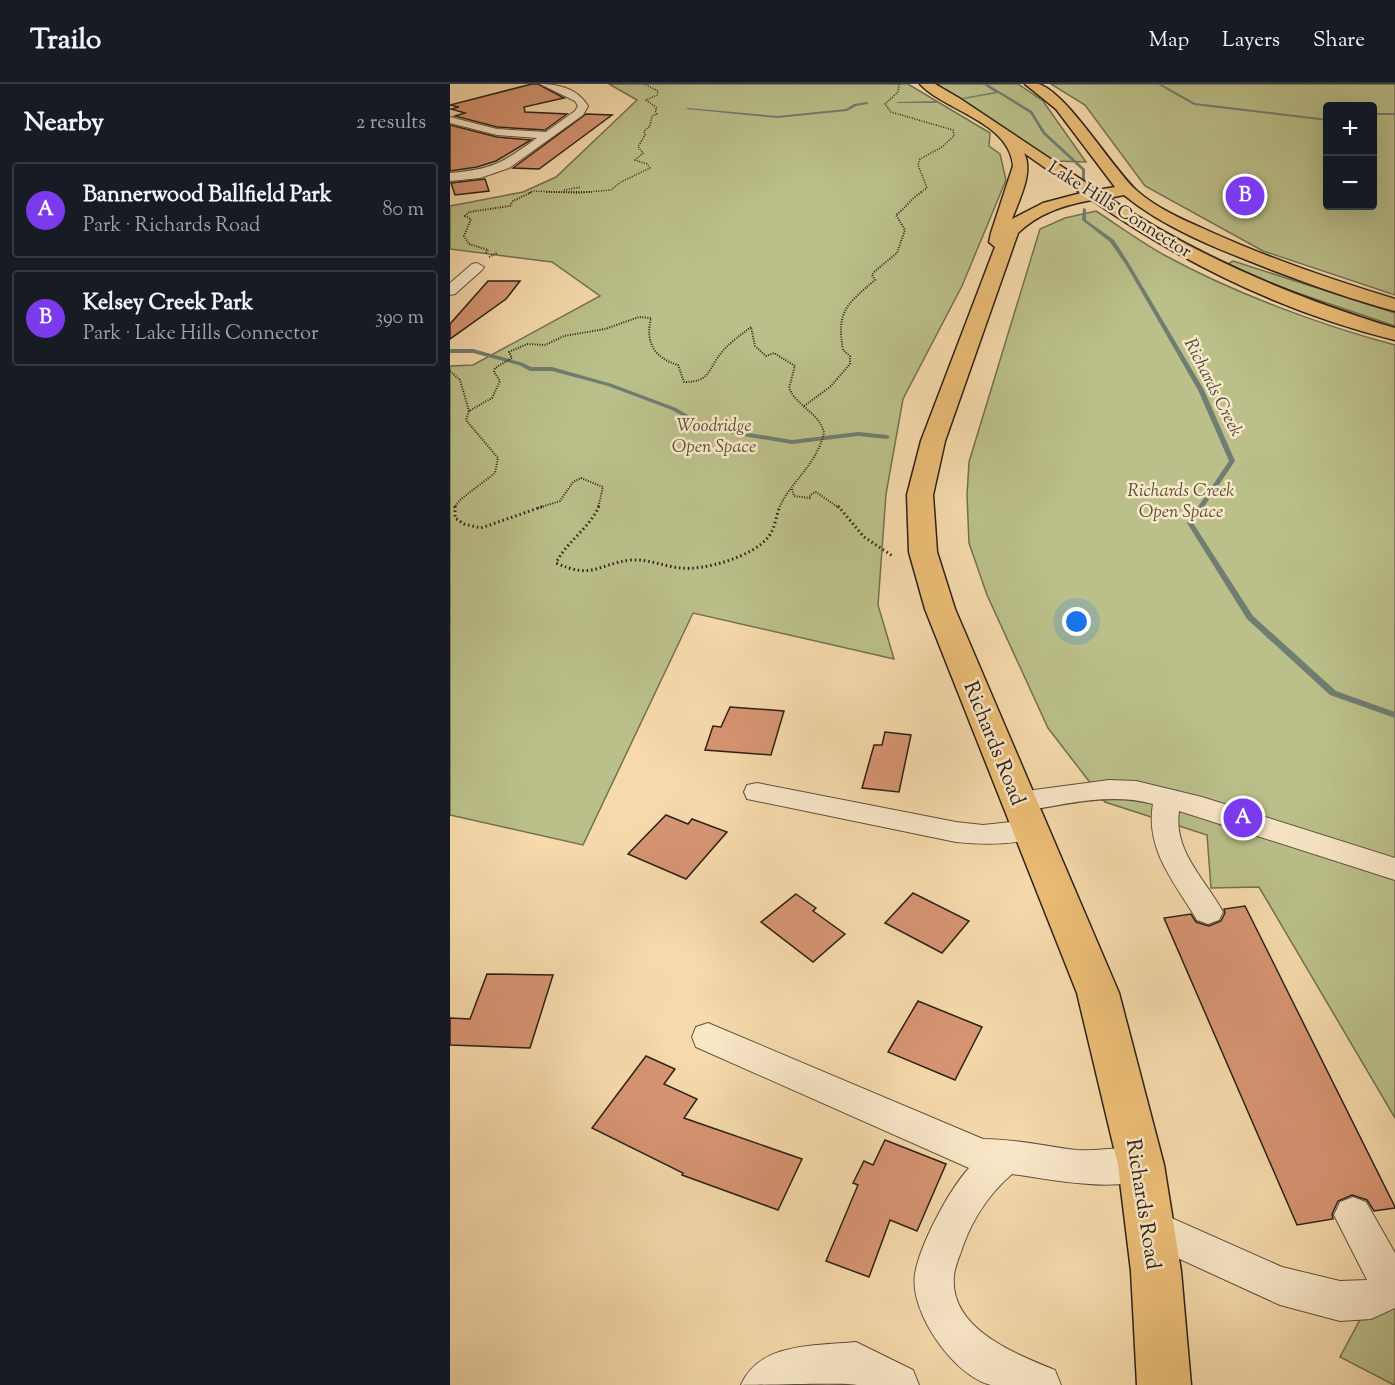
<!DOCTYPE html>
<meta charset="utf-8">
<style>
body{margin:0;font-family:"Sorts Mill Goudy",serif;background:#242831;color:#f1f3f6}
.controls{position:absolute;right:18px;top:18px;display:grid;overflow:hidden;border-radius:6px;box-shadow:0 6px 24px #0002}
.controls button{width:54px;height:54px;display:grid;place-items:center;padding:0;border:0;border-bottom:2px solid #363941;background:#171b24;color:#f1f3f6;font:30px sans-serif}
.you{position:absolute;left:627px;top:538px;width:21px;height:21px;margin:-15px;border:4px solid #fff;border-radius:50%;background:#1a73e8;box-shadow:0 0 0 9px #1a73e833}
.badge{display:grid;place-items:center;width:39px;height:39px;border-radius:50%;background:#7c3aed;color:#fff;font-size:20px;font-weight:700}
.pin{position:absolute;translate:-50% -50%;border:3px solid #fff;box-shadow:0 2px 6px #0006}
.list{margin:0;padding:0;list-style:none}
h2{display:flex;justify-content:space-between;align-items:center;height:78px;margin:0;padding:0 24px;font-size:26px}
h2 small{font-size:20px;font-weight:400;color:#9ea1a6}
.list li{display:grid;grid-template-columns:39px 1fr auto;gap:18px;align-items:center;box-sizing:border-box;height:96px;margin:0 12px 12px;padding:0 12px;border:2px solid #363941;border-radius:6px}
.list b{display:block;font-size:22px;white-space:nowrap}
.list p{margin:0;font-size:20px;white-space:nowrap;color:#9ea1a6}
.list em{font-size:20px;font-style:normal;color:#9ea1a6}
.map{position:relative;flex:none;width:945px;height:1301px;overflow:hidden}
header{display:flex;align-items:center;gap:36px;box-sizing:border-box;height:84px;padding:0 30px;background:#171b24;border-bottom:2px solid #363941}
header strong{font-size:28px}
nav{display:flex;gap:33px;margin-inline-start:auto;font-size:21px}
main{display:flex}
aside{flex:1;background:#171b24}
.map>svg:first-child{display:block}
.green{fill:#bbc08a;stroke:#737052;stroke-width:1.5;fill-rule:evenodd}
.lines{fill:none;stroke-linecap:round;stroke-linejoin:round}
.stream{fill:#6f7d73;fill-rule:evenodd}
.building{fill:#d79573;stroke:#2b2119;stroke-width:1.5}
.minor-casing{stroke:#5e4f3e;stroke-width:2}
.major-casing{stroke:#2b2119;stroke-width:3}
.path-far2{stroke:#2b2119;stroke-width:1.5;stroke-dasharray:1 1.5;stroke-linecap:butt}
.path-far1{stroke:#2b2119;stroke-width:2;stroke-dasharray:1 1.5;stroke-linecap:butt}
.path{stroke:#2b2119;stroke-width:3;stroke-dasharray:1.5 3;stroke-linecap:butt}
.minor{fill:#f9e7c8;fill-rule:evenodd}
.major{fill:#ebbd76;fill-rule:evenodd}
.labels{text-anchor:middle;stroke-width:5;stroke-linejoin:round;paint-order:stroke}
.far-street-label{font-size:18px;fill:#2b2119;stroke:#f9e7c8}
.far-water-label{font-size:18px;font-style:italic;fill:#4d4f46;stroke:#f9e7c8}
.far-park-label{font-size:18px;font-style:italic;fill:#56513b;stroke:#f9e7c8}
.street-label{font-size:21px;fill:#2b2119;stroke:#f9e7c8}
</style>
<header>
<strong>Trailo</strong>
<nav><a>Map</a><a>Layers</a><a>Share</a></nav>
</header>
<main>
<aside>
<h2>Nearby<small>2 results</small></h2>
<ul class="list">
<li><span class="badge">A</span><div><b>Bannerwood Ballfield Park</b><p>Park · Richards Road</p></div><em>80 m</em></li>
<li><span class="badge">B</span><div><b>Kelsey Creek Park</b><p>Park · Lake Hills Connector</p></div><em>390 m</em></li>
</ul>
</aside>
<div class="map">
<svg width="945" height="1301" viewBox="0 0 945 1301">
<rect width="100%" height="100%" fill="#f6daab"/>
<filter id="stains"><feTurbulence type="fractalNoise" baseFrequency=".00333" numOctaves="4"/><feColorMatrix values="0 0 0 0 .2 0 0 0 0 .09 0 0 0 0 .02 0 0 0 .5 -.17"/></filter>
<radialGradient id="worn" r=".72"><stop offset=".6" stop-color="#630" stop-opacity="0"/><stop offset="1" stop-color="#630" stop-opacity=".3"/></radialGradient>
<g class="green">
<polygon points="159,0 458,0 540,49 539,62 550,70 556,96 512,202 453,315 436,410 428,521 444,575 243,529 133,761 0,731 0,282 23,281 150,212 102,178 0,165 0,122 73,108 106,93 187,16"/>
<polygon points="483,0 568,0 593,17 636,78 604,77"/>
<path d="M601,0H945V211L813,167L695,102L635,21ZM878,22H922V122H878Z"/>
<path d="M646,127C669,142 692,159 716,172C784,209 870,241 945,261V1034L809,803L761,804L757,751L655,718L598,644L537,511L519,459L517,411L519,378L590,145L615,134Z"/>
<polygon points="783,177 945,229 945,242 824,201 778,180"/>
<polygon points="945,1198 945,1301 944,1301 890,1273 927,1204"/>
</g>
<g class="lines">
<g class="stream">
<polygon points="533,0 537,0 582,27 595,48 635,85 635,99 632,98 632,86 593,50 580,29 548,9 514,15 512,14 545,8"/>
<polygon points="707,0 711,0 745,19 878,35 878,37 744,21"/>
<polygon points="486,17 487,19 446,19 448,18"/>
<polygon points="417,18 418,20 406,22 397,27 327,34 236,25 238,24 327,32 396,25 404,20"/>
<rect x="922" y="29" width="23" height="2"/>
<polygon points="633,124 636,125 636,136 664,156 680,181 754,306 785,377 743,439 803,532 886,607 945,628 945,634 880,611 797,535 737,439 779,377 748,306 676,181 660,158 632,136"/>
<polygon points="0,265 23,265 73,279 81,283 102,283 162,300 226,324 252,339 287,347 342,356 408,348 437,351 440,353 437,355 408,352 342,360 287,351 248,341 222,326 158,302 102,287 80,287 69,281 23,269 0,269"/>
</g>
</g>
<g class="building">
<polygon points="82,0 88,0 114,14 74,23 75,28 117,30 95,46 47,43 5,32 15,29 1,25 9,23 0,21"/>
<polygon points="136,30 162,31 89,85 63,84"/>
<polygon points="0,41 47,53 81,56 46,77 27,83 0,87"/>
<polygon points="35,95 39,107 5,111 1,99"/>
<polygon points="38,197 70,197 56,215 0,255 0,240"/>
<polygon points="280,623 334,627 321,671 255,666 263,642 271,643"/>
<polygon points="435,648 461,651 449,708 412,704 424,661 432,661"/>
<polygon points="216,731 238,740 242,735 277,748 236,795 178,770"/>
<polygon points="463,809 519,837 492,869 435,839"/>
<polygon points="346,810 366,824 363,827 395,850 363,878 311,838"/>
<polygon points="795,822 945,1123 945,1124 924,1127 917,1116 902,1111 888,1117 882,1130 883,1135 847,1141 714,834 741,830 746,838 759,842 771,837 775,829 774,825"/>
<polygon points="37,890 103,891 80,964 0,961 0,934 20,935"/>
<polygon points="468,917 532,943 505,996 438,968"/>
<polygon points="196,972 225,985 214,1000 247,1015 234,1034 352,1075 328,1126 232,1091 233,1089 142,1044"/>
<polygon points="435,1056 496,1080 467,1147 440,1136 419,1193 376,1177 408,1101 403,1099 414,1077 423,1081"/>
</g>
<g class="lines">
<defs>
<g id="minor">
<path d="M90,0C109,0 128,5 138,22L133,31L59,84L30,94L0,97V89C44,85 52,79 87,54L47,51L0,39V33L47,45L96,48L125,27L128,22L125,17Z"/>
<polygon points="27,179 34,183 32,186 5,210 0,211 0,199 22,180"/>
<path d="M659,696L686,697L752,713L945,774V796L729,727C723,767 755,795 773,828L769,836L758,840L747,836C725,799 695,766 703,720C659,708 613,721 569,728L559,725L555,718L559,711L569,708Z"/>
<path d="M307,699L506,738L533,741L580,736L590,739L594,746L590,753C563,761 534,761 506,758L297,715L294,708L297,701Z"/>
<path d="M258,939L533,1055C565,1055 594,1062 626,1066C652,1068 679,1059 704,1069L709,1081L704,1093C664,1109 604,1096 562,1090C540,1109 523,1134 513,1162C510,1172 505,1181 504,1192C499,1245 566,1270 605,1286L611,1301C592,1301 558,1301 541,1301C504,1292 459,1228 465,1190C470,1160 499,1106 519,1084L246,963L242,953L246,943Z"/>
<polygon points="903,1113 916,1118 945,1169 945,1224 921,1235 890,1237 830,1221 686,1155 680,1142 686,1129 699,1124 832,1183 890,1197 917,1196 884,1131 890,1118"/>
<path d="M406,1258L463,1286L469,1301H407C401,1298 307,1301 291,1301C309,1258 366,1262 406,1258Z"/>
</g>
<path id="major" d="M470,0H485L509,14L647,106L665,103L606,25L575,0C579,0 584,0 588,0C615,6 662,84 686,106C707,125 736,137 761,148C821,175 882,196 945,215V227C903,216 862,201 822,186C771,166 717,146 674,111L659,114C748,173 843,213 945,244V256C836,229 734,180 642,116C614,121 589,129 568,149L495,357L483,411L487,468L505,525L669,909L714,1081L731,1187L741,1301H687L681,1187L668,1081L627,909L475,525L459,468L457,411L471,357L545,163L539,158L541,149L563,82C560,38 495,27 470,0ZM574,69L631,109L593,119L562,135C569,116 584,88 574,69Z"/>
</defs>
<use href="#minor" class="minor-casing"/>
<use href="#major" class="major-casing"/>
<g class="path-far2">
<polyline points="449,0 448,8 435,20 441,28 503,46 504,52 492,63 470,75 468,81 477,104 470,109"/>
<polyline points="114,106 131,103"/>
<polyline points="79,109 83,107 128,109 161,106 171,98 200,84 197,80 185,76 193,69 188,63 195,51 194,47 200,42 202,32 207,30 205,27 207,24 196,16 207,11 208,7 194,0"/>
</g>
<g class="path-far1">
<polyline points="96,108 143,108"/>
<polyline points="36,169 38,166 19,160 14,152 21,135 15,132 19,128 60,122 63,117 82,108"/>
<polyline points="39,173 47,169"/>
<polyline points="0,287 10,296 19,327"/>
<path d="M354,322L380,303L400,280V272L393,266C386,227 397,220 425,196L422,191L424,188L447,169L455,146L446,131C456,124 461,114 472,108"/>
<polyline points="342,405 344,412 360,414 360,411 366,408 389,424"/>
<path d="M4,424L11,415L45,389L48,374L16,336L19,327L42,314L50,297L44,288L45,284L62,274L59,268L77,260L95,261L114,252L155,245L189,233L201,234C195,258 204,274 228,281L234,298C261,298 257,286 272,268C280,258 291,251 301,243L305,262L316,272L324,269L345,282L339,304C347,323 370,329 374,349C366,382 341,397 329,424"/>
<polyline points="88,424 110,417 123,398 131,394 153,403 148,424"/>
</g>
<g class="path">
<polyline points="5,422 5,434 14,440 31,444 94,422"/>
<path d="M149,422C139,445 117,457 106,479C143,496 147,480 181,476C198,475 213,482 230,484C254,487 305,472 319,452C325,444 326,432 330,422"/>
<polyline points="388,422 414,453 444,473"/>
</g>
<use href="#minor" class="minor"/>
<use href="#major" class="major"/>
</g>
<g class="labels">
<g class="far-street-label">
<text transform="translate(670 125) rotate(32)" y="6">Lake Hills Connector</text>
</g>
<g class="far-water-label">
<text transform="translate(764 303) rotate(63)" y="6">Richards Creek</text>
</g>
<g class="far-park-label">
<text x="264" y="347">Woodridge<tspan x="264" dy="21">Open Space</tspan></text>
<text x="731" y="412">Richards Creek<tspan x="731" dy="21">Open Space</tspan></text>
</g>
<g class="street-label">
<text transform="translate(545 659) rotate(68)" y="7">Richards Road</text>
<text transform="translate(694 1120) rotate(81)" y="7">Richards Road</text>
</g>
</g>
<rect width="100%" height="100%" filter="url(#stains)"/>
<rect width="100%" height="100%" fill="url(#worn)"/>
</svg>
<div class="controls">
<button>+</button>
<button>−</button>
</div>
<div class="you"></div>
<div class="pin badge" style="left:793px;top:734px">A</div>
<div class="pin badge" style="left:795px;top:112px">B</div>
</div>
</main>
